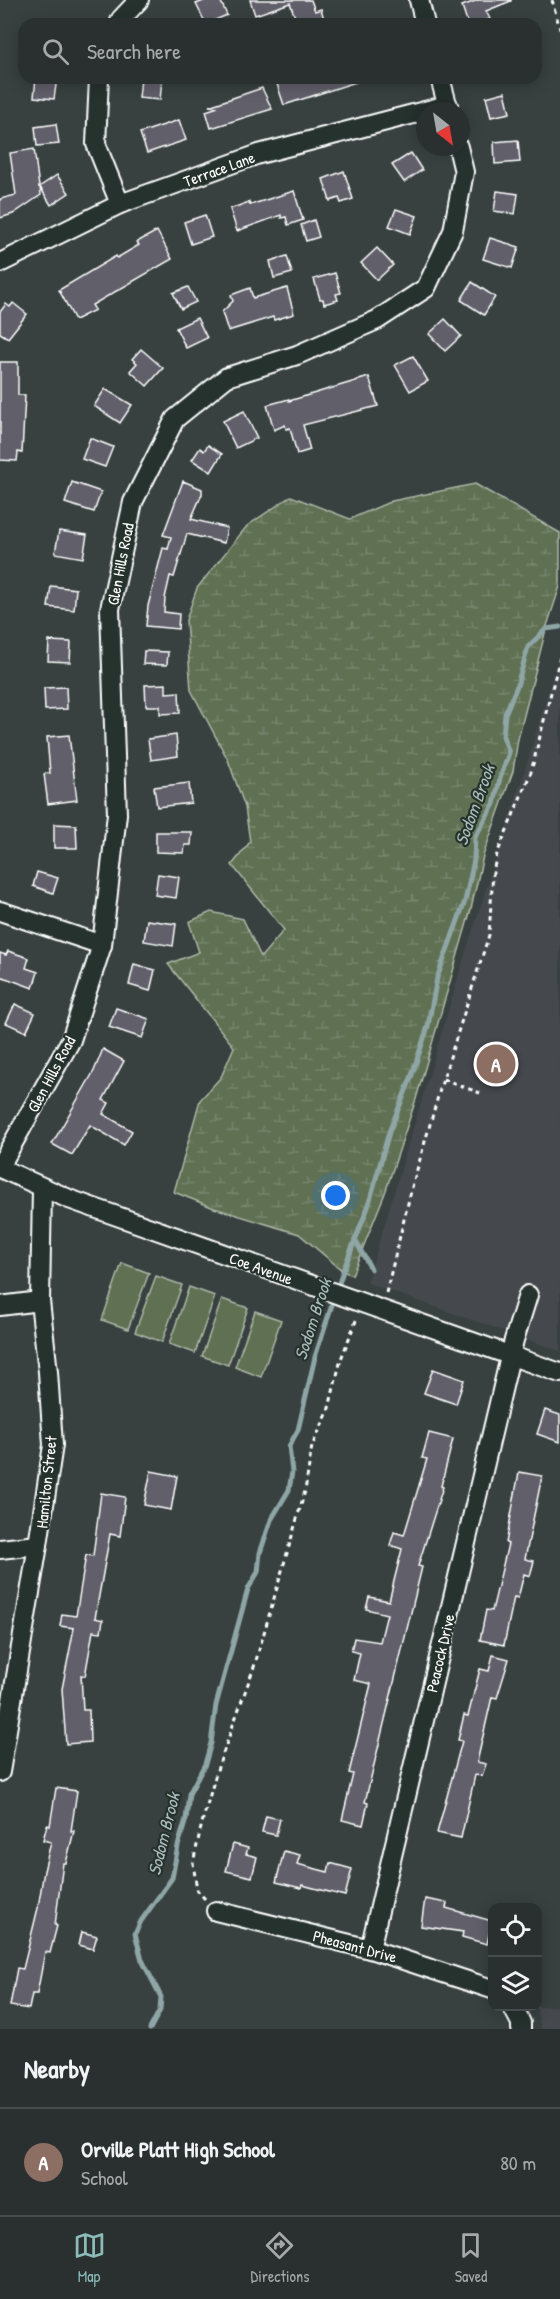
<!DOCTYPE html>
<style>
body{margin:0;font-family:"Patrick Hand",sans-serif;background:#363c3c;color:#f1f3f6}
.controls{position:absolute;right:18px;bottom:18px;display:grid;overflow:hidden;border-radius:12px;box-shadow:0 3px 15px #0003}
.controls button{width:54px;height:54px;display:grid;place-items:center;padding:0;border:0;border-bottom:2px solid #464b4c;background:#2a3030;color:#f1f3f6;font:30px sans-serif}
.compass{position:absolute;left:416px;top:102px;width:54px;height:54px;border-radius:50%;background:#2a3030;box-shadow:0 3px 15px #0003;rotate:149deg}
.you{position:absolute;left:336px;top:1196px;width:21px;height:21px;margin:-15px;border:4px solid #fff;border-radius:50%;background:#1a73e8;box-shadow:0 0 0 9px #1a73e833}
.badge{display:grid;place-items:center;width:39px;height:39px;border-radius:50%;background:#8bbbb9;color:#fff;font-size:20px;font-weight:700}
.pin{position:absolute;translate:-50% -50%;border:3px solid #fff;box-shadow:0 2px 6px #0006}
.list{margin:0;padding:0;list-style:none}
h2{display:flex;justify-content:space-between;align-items:center;height:78px;margin:0;padding:0 24px;font-size:26px}
h2 small{font-size:20px;font-weight:400;color:#a5a9ab}
.list li{display:grid;grid-template-columns:39px 1fr auto;gap:18px;align-items:center;box-sizing:border-box;height:108px;padding:0 24px;border-top:2px solid #464b4c}
.list b{display:block;font-size:22px;white-space:nowrap}
.list p{margin:0;font-size:20px;white-space:nowrap;color:#a5a9ab}
.list em{font-size:20px;font-style:normal;color:#a5a9ab}
.icon{flex:none;width:33px;height:33px;fill:none;stroke:currentColor;stroke-width:2;stroke-linecap:round;stroke-linejoin:round}
.map{position:relative;flex:none;width:560px;height:2029px;overflow:hidden}
.search{position:absolute;background:#2a3030;box-shadow:0 3px 15px #0003;left:18px;right:18px;top:18px;height:66px;display:flex;align-items:center;gap:15px;box-sizing:border-box;padding:0 21px;border-radius:18px;color:#a5a9ab;font-size:22px}
.sheet{height:186px;background:#2a3030}
nav{display:flex;justify-content:space-around;align-items:center;box-sizing:border-box;height:84px;border-top:2px solid #464b4c;background:#2a3030;font-size:16px;color:#a5a9ab}
nav a{display:grid;justify-items:center;gap:3px}
nav .on{color:#8bbbb9}
.map>svg:first-child{display:block}
.built{fill:#44494d}
.grass{fill:#5f7052;stroke:#afb8a8;stroke-width:1.5}
.wetland{fill:url(#wetland-marsh);stroke:#afb8a8;stroke-width:1.5}
.lines{fill:none;stroke-linecap:round;stroke-linejoin:round}
.stream{stroke:#8fa6a6;stroke-width:5}
.building{fill:#615f6b;stroke:#fff;stroke-width:1.5}
.minor-casing{stroke:#fff;stroke-width:22}
.path{stroke:#fff;stroke-width:3;stroke-dasharray:4.5 4.5;stroke-linecap:butt}
.minor{stroke:#26332d;stroke-width:18}
.labels{text-anchor:middle;stroke-width:4.5;stroke-linejoin:round;paint-order:stroke}
.street-label{font-size:16px;fill:#fff;stroke:#26332d}
.water-label{font-size:18px;font-style:italic;fill:#abbcbc;stroke:#26332d}
</style>
<div class="map">
<svg width="560" height="2029" viewBox="0 0 560 2029">
<defs>
<pattern id="wetland-marsh" width="20" height="14" patternUnits="userSpaceOnUse" patternTransform="scale(1.5)"><rect width="20" height="14" fill="#5f7052"/><path d="M1 5h8M5 5V1M11 12h8M15 12V8" fill="none" stroke="#77856c"/></pattern>
</defs>
<rect width="100%" height="100%" fill="#384040"/>
<filter id="ink" filterUnits="userSpaceOnUse"><feTurbulence type="fractalNoise" baseFrequency=".0167" numOctaves="2"/><feDisplacementMap in="SourceGraphic" scale="12" xChannelSelector="R" yChannelSelector="G"/><feConvolveMatrix kernelMatrix="1 2 1 2 8 2 1 2 1" color-interpolation-filters="sRGB"/></filter>
<g filter="url(#ink)">
<g class="built">
<polygon points="560,654 560,1351 367,1283 466,951 523,776"/>
<polygon points="560,1981 560,2029 541,2029 536,2007 558,2006"/>
</g>
<g class="grass">
<polygon points="122,1263 149,1273 128,1329 102,1320"/>
<polygon points="156,1276 182,1285 162,1342 135,1332"/>
<polygon points="189,1287 215,1296 195,1353 169,1344"/>
<polygon points="222,1299 248,1308 228,1365 202,1356"/>
<polygon points="255,1311 281,1320 261,1377 235,1367"/>
</g>
<polygon class="wetland" points="475,484 560,533 560,586 546,629 518,739 513,771 483,856 471,909 416,1099 385,1193 352,1275 343,1271 299,1234 214,1208 174,1192 200,1100 221,1077 234,1047 168,964 199,952 189,922 211,912 243,919 261,957 284,930 232,865 250,842 245,807 228,760 191,690 186,620 197,588 247,526 291,496 350,519 392,501"/>
<g class="lines">
<g class="stream">
<polyline points="355,1240 371,1269"/>
<polyline points="150,2029 160,2010 161,1997 142,1960 135,1934 141,1921 172,1878 178,1846 186,1819 189,1794 205,1764 211,1743 216,1705 248,1589 258,1572 260,1553 271,1520 289,1490 292,1472 289,1446 298,1430 315,1357 343,1271 368,1207 389,1132 411,1078 428,1026 437,978 465,901 474,860 475,837 494,804 500,778 509,753 503,736 505,714 517,686 528,647 546,629 560,627"/>
</g>
</g>
<g class="building">
<polygon points="206,0 220,0 227,15 206,24 196,4"/>
<polygon points="250,0 311,0 315,11 321,9 325,22 319,24 284,24 283,21 295,17 290,3 255,15"/>
<polygon points="478,0 511,0 511,1 486,11 490,19 477,24 468,24 462,6"/>
<polygon points="36,78 57,78 54,99 34,97"/>
<polygon points="141,78 162,79 160,100 139,98"/>
<polygon points="294,78 358,78 359,81 284,105 277,84"/>
<polygon points="262,88 272,109 211,128 206,111 218,107 209,106"/>
<polygon points="505,92 510,113 491,117 486,97"/>
<polygon points="179,120 186,140 147,153 140,133"/>
<polygon points="56,124 59,144 37,146 35,127"/>
<polygon points="518,140 520,162 495,164 494,142"/>
<polygon points="34,149 39,187 57,175 69,193 51,205 40,187 41,195 13,214 0,218 0,199 16,195 10,153"/>
<polygon points="411,153 422,170 404,182 392,165"/>
<polygon points="344,171 353,199 341,203 339,198 330,201 323,179"/>
<polygon points="294,191 303,220 288,225 286,217 281,218 281,215 237,231 230,209 249,202 250,205"/>
<polygon points="497,191 518,194 515,214 494,211"/>
<polygon points="396,209 417,216 410,234 389,226"/>
<polygon points="205,215 212,237 191,244 184,222"/>
<polygon points="314,220 319,237 306,241 301,225"/>
<polygon points="157,231 172,259 92,305 95,310 75,320 59,290 116,256 117,258 139,245 137,242"/>
<polygon points="490,238 519,247 512,268 483,259"/>
<polygon points="377,248 393,265 377,280 361,263"/>
<polygon points="287,256 292,273 274,278 270,261"/>
<polygon points="335,273 341,293 336,294 338,300 324,304 323,299 320,299 314,279"/>
<polygon points="472,282 495,297 484,315 461,300"/>
<polygon points="188,287 196,302 181,309 173,293"/>
<polygon points="250,288 253,298 287,288 294,314 274,320 273,317 228,331 222,312 233,301 231,295"/>
<polygon points="13,303 27,314 8,338 0,333 0,312 6,304 10,307"/>
<polygon points="197,318 207,338 186,348 176,328"/>
<polygon points="445,319 461,336 445,351 429,334"/>
<polygon points="141,349 163,368 147,386 130,371 137,363 132,359"/>
<polygon points="413,356 428,381 410,391 395,365"/>
<polygon points="0,362 18,362 18,395 25,395 22,453 18,452 17,461 0,460"/>
<polygon points="369,377 378,406 303,425 310,450 297,454 290,428 286,429 285,425 274,430 267,405 289,399 289,401"/>
<polygon points="105,389 132,405 120,423 94,406"/>
<polygon points="244,411 257,438 236,448 223,421"/>
<polygon points="90,438 113,447 105,467 82,459"/>
<polygon points="208,445 222,454 211,472 192,460 200,448 204,451"/>
<polygon points="183,481 202,489 202,494 191,519 227,528 224,543 187,534 174,577 170,576 165,598 164,612 179,614 178,629 146,626 148,606 163,548 168,549 171,537 163,535"/>
<polygon points="72,482 101,492 94,512 65,503"/>
<polygon points="59,531 87,535 83,558 55,553"/>
<polygon points="51,586 76,589 74,610 48,607"/>
<polygon points="49,641 71,642 70,662 48,661"/>
<polygon points="144,651 168,652 167,665 143,664"/>
<polygon points="166,684 166,693 179,692 180,713 160,714 160,706 146,706 145,685"/>
<polygon points="66,687 67,709 45,710 44,688"/>
<polygon points="69,735 77,800 48,804 44,774 50,773 47,737"/>
<polygon points="176,735 178,756 151,760 148,739"/>
<polygon points="189,783 191,803 157,807 154,787"/>
<polygon points="54,824 76,825 77,848 54,848"/>
<polygon points="156,832 192,832 191,845 185,845 184,853 156,852"/>
<polygon points="37,872 58,878 53,893 33,886"/>
<polygon points="158,874 179,877 176,898 155,895"/>
<polygon points="147,920 176,924 173,946 144,941"/>
<polygon points="8,951 29,958 26,968 38,972 33,988 0,976 0,953 6,955"/>
<polygon points="134,964 155,970 150,991 129,985"/>
<polygon points="15,1004 35,1013 26,1032 6,1023"/>
<polygon points="116,1008 149,1019 142,1038 109,1027"/>
<polygon points="103,1049 124,1061 103,1100 109,1103 103,1114 132,1131 124,1145 90,1125 72,1155 52,1144 94,1071"/>
<polygon points="433,1369 464,1380 456,1404 424,1393"/>
<polygon points="545,1410 560,1415 560,1442 537,1434"/>
<polygon points="429,1433 453,1439 441,1486 443,1487 418,1566 422,1567 365,1802 368,1803 363,1825 342,1820 353,1774 349,1773 371,1684 354,1680 360,1653 351,1651 354,1638 380,1642 387,1614 366,1609 369,1597 389,1601 402,1549 390,1545 394,1532 404,1535 427,1459 422,1458"/>
<polygon points="151,1471 177,1476 171,1510 144,1505"/>
<polygon points="519,1472 542,1476 525,1559 534,1561 530,1576 524,1574 518,1598 514,1597 504,1645 480,1640 486,1610 492,1611 508,1544 506,1543"/>
<polygon points="101,1493 125,1497 120,1536 110,1534 95,1618 103,1620 101,1632 93,1631 85,1676 81,1675 83,1710 89,1710 90,1742 66,1744 62,1689 74,1628 60,1626 62,1614 76,1616 86,1555 93,1556"/>
<polygon points="493,1655 509,1659 497,1698 492,1697 477,1762 486,1764 482,1776 475,1775 461,1838 437,1833 462,1741 458,1740 464,1715 468,1716 480,1669 489,1671"/>
<polygon points="56,1788 77,1791 71,1831 74,1831 66,1863 63,1863 55,1925 57,1926 50,1953 45,1952 37,1994 32,1994 29,2009 10,2006 17,1968 23,1969 38,1908 44,1871 51,1842 43,1840 47,1825 50,1826"/>
<polygon points="266,1816 280,1819 276,1835 262,1832"/>
<polygon points="233,1844 248,1848 246,1854 257,1857 252,1877 226,1871"/>
<polygon points="284,1851 300,1855 297,1864 328,1872 330,1863 352,1869 345,1896 302,1885 301,1888 276,1882"/>
<polygon points="425,1899 447,1903 446,1908 492,1921 487,1944 462,1937 463,1932 421,1926"/>
<polygon points="82,1932 97,1936 93,1949 79,1945"/>
</g>
<g class="lines">
<defs>
<g id="minor">
<polyline points="419,0 425,24"/>
<polyline points="119,24 121,19 139,0"/>
<polyline points="99,78 96,144 120,204"/>
<polyline points="440,78 449,111"/>
<polyline points="0,263 120,204 259,154 448,105"/>
<polyline points="0,911 102,945"/>
<polyline points="0,1166 71,1040 102,945 117,814 110,609 133,502 175,419 227,377 297,355 377,320 426,288 453,231 464,172 458,147"/>
<polyline points="0,1168 69,1199 560,1373"/>
<polyline points="0,1306 40,1301"/>
<polyline points="0,1549 38,1545"/>
<polyline points="0,1772 38,1545 53,1445 48,1372 40,1301 42,1189"/>
<polyline points="216,1911 370,1949 492,1989"/>
<polyline points="370,1949 514,1340 528,1295"/>
<polyline points="512,2006 521,2023 521,2029"/>
</g>
</defs>
<use href="#minor" class="minor-casing"/>
<g class="path">
<polyline points="552,0 560,29"/>
<polyline points="443,1079 480,1093"/>
<polyline points="386,1293 412,1187 443,1079 489,935 493,872 497,854 531,772 560,657"/>
<polyline points="205,1899 197,1890 193,1863 202,1823 217,1770 255,1664 305,1491 312,1446 328,1412 341,1359 357,1318"/>
</g>
<use href="#minor" class="minor"/>
</g>
</g>
<g class="labels">
<g class="street-label">
<text transform="translate(219 169) rotate(-20)" y="6">Terrace Lane</text>
<text transform="translate(120 564) rotate(-79)" y="6">Glen Hills Road</text>
<text transform="translate(51 1074) rotate(-62)" y="6">Glen Hills Road</text>
<text transform="translate(261 1268) rotate(20)" y="6">Coe Avenue</text>
<text transform="translate(46 1482) rotate(-84)" y="6">Hamilton Street</text>
<text transform="translate(440 1653) rotate(-77)" y="6">Peacock Drive</text>
<text transform="translate(355 1946) rotate(15)" y="6">Pheasant Drive</text>
</g>
<g class="water-label">
<text transform="translate(475 805) rotate(-70)" y="6">Sodom Brook</text>
<text transform="translate(313 1319) rotate(-72)" y="6">Sodom Brook</text>
<text transform="translate(164 1834) rotate(-76)" y="6">Sodom Brook</text>
</g>
</g>
</svg>
<div class="controls">
<button><svg class="icon" aria-label="locate" viewBox="0 0 24 24"><circle cx="12" cy="12" r="6"/><path d="M12 2v4M12 18v4M2 12h4M18 12h4"/></svg></button>
<button><svg class="icon" aria-label="layers" viewBox="0 0 24 24"><path d="M12 4l9 5-9 5-9-5zM3 14l9 5 9-5"/></svg></button>
</div>
<svg class="compass" viewBox="-18 -18 36 36"><path d="M0-13l5 13h-10z" fill="#e53935"/><path d="M0 13l5-13h-10z" fill="#a5a9ab"/></svg>
<div class="you"></div>
<div class="pin badge" style="left:496px;top:1064px;background:#8d6e63">A</div>
<div class="search"><svg class="icon" aria-label="search" viewBox="0 0 24 24"><circle cx="10" cy="10" r="6"/><path d="M15 15l6 6"/></svg>Search here</div>
</div>
<section class="sheet">
<h2>Nearby<small></small></h2>
<ul class="list">
<li><span class="badge" style="background:#8d6e63">A</span><div><b>Orville Platt High School</b><p>School</p></div><em>80 m</em></li>
</ul>
</section>
<nav>
<a class="on"><svg class="icon" aria-label="map" viewBox="0 0 24 24"><path d="M3 6l6-2 6 2 6-2v14l-6 2-6-2-6 2zM9 4v14M15 6v14"/></svg>Map</a>
<a><svg class="icon" aria-label="directions" viewBox="0 0 24 24"><path d="M12 3l9 9-9 9-9-9zM9 14v-3h6M13 9l2 2-2 2"/></svg>Directions</a>
<a><svg class="icon" aria-label="saved" viewBox="0 0 24 24"><path d="M7 4h10v16l-5-4-5 4z"/></svg>Saved</a>
</nav>
